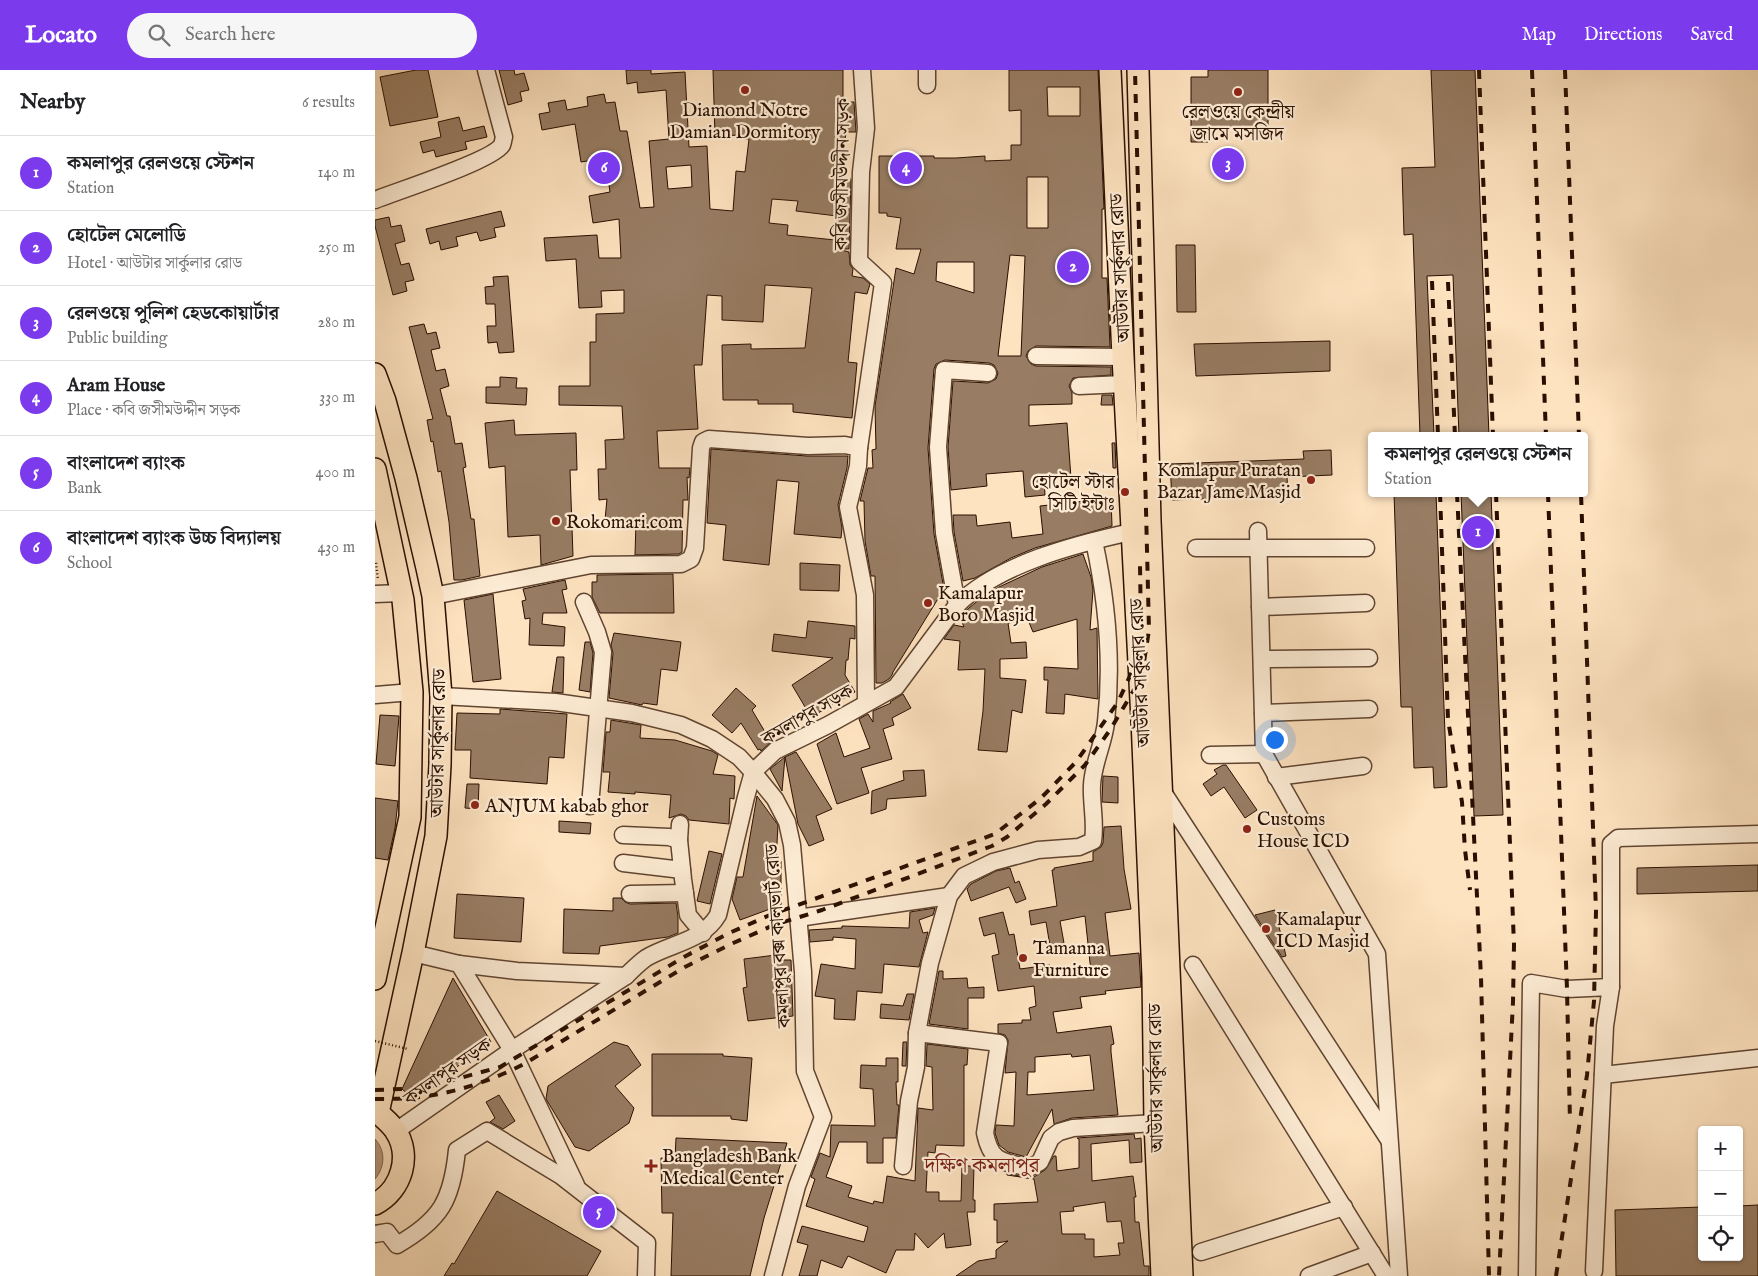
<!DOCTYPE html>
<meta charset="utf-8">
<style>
body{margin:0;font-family:"IM FELL English","Noto Serif Bengali",serif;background:#f6f6f6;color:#202124}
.controls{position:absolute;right:15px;bottom:15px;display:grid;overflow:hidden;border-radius:5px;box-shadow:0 1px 4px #0004}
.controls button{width:45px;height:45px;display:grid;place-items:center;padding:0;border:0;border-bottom:1px solid #e0e0e0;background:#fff;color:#202124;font:25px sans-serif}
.you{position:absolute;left:899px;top:669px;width:18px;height:18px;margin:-12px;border:4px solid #fff;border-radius:50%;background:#1a73e8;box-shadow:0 0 0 8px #1a73e833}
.badge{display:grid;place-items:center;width:32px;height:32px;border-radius:50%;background:#7c3aed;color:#fff;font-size:16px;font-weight:700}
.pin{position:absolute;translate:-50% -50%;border:2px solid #fff;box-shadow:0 1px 5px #0006}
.popup{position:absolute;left:993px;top:362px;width:220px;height:65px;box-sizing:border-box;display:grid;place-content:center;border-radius:5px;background:#fff;filter:drop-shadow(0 1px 4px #0005);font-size:16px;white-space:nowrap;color:#757577}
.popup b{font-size:19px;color:#202124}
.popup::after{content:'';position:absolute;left:50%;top:100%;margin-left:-10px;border:10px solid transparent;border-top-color:#fff}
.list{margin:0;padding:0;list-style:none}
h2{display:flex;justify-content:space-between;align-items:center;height:65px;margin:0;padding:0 20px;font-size:21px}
h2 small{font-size:16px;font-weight:400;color:#757577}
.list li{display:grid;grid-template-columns:32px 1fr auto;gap:15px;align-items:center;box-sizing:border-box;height:75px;padding:0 20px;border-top:1px solid #e0e0e0}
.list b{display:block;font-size:19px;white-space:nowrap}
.list p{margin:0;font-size:16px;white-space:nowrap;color:#757577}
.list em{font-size:16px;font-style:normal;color:#757577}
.icon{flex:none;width:28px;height:28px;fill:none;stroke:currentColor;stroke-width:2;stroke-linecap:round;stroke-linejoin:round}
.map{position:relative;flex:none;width:1383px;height:1206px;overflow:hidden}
header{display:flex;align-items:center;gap:30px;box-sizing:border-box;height:70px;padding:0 25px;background:#7c3aed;color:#fff}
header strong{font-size:24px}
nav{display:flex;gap:28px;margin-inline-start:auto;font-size:18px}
.search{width:350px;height:45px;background:#f6f6f6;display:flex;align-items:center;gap:12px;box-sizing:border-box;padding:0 18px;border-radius:28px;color:#757577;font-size:19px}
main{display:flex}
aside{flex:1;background:#fff}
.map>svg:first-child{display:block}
.water{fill:#b69b7f;stroke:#7e634c}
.building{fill:#987d64;stroke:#2a0f00;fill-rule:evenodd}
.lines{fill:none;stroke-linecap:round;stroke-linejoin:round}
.minor-casing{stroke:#5f4430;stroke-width:19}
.major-casing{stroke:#2a0f00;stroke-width:24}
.path{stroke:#2a0f00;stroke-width:2.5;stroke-dasharray:1 2.5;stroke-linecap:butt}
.minor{stroke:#feedd6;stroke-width:16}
.major{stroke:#fee3c0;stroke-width:21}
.rail{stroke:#2a0f00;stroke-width:4;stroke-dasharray:9 9;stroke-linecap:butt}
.path-bridge{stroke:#2a0f00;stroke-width:2.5;stroke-dasharray:1 2.5;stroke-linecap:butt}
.poi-dot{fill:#8f2418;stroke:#feedd6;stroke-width:2}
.labels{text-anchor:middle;stroke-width:4.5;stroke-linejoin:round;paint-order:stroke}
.poi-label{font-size:19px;fill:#2a0f00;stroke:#feedd6;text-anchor:start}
.street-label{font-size:19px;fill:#2a0f00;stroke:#feedd6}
.quarter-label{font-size:21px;fill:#7a1f14;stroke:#feedd6}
</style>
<header>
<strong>Locato</strong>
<div class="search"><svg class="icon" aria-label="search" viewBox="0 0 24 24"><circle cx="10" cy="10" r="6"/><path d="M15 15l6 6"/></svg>Search here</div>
<nav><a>Map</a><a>Directions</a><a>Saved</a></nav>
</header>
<main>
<aside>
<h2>Nearby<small>6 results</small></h2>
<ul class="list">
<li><span class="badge">1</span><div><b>কমলাপুর রেলওয়ে স্টেশন</b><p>Station</p></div><em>140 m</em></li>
<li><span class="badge">2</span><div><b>হোটেল মেলোডি</b><p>Hotel · আউটার সার্কুলার রোড</p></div><em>250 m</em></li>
<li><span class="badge">3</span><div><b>রেলওয়ে পুলিশ হেডকোয়ার্টার</b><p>Public building</p></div><em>280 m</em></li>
<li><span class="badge">4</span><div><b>Aram House</b><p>Place · কবি জসীমউদ্দীন সড়ক</p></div><em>330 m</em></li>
<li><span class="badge">5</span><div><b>বাংলাদেশ ব্যাংক</b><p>Bank</p></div><em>400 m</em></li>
<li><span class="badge">6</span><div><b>বাংলাদেশ ব্যাংক উচ্চ বিদ্যালয়</b><p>School</p></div><em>430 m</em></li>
</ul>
</aside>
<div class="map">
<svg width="1383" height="1206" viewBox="0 0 1383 1206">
<rect width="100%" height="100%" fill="#fee3c0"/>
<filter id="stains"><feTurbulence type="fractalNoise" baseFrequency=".004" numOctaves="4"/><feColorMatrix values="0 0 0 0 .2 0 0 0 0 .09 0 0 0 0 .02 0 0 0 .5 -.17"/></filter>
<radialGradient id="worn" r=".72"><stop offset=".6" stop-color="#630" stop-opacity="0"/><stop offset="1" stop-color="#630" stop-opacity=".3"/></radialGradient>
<path class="water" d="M0,1069C11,1081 10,1097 0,1109Z"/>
<g class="building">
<polygon points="41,0 53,0 63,47 15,56 5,7"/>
<polygon points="124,0 139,0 140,5 149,3 154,20 145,22 147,31 133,35"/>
<path d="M251,0H276V4L310,2L314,77L332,76L335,139L358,141L361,101L370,102L374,69H367V65L340,66L338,0H468V32H479L481,62H471L465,109H476L474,179H463L474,182L475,195L478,199L477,206L488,208L495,214L492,224L480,222L473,292L482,293L477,348L418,342V334H383V330H348L347,275L376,274V279L430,278L437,218L390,215L388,252L347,250V226L332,225L327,295H319L323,359L282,361L284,398H315L314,408L312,407L313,430H308L307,482L304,484L260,485L261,452L230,450L232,429L224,430L223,399H231L230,370L249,369L247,336L184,335V316H215V272H221V244L249,243V220L226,221L227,237L204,238L201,189L171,191L169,168L222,165L224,188H246L244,149L218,153L214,126L235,122L230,88L206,92L200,54L167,60L164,44L175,42L173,33L190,30L192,40L213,36L212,27L229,24L231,33L240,32L245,61H252L265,138L279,137L274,71L294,69L291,20L263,23L262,12L252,14ZM316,95L317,117L293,119L291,97ZM397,129L423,131L421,141L462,146L460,178V170L412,165L413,155L394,153Z"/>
<path d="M634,0H723L729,139H727V208H732L735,277L661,276L653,281L651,286L656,294L661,296L736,297V305L698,308L694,316L697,323V334L654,335V356L692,353L696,408L669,409L670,425L650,427L648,401L611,404L612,416L576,420L573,377L578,311L613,313L621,309L623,303L619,295L614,293L570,290L561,294L559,299L553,378L559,464L569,519L518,602L517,605L514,609L507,613H501L500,506H496L490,471L489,431H485L493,398H498L497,380L501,379L500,336L521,198L539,204L546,179H521L526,148L512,146V143H504V86H559V88H581L610,86V91L636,90V75H646V40L634,41ZM672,17H705V46H673ZM652,107H673V158H652ZM635,185L650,186L646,286H623ZM562,192H599V223L561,211Z"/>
<polygon points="833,0 893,0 893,57 833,57 833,72 816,72 816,7 833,7"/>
<polygon points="1056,0 1100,0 1114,366 1084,366 1078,205 1052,206 1059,366 1045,366 1038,164 1029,165 1027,98 1060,97"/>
<polygon points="84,47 88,61 109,56 112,67 90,72 92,79 61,87 59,80 48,83 45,72 66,67 63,52"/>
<polygon points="126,141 130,156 119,158 121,167 105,171 102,162 81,167 83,176 66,180 64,171 55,174 51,159"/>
<polygon points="14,147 16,157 26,155 30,171 20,174 26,195 34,193 39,210 30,212 32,221 18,225 0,156 0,150"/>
<polygon points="801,175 820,175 821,242 802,242"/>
<polygon points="133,206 139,282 124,283 122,272 113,273 112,256 121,256 120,234 111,234 110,217 119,216 118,207"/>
<polygon points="49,254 52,264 61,262 65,278 56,280 61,301 70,299 74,316 65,319 72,346 75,346 80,374 87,373 91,397 88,398 96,449 99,449 105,506 87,510 79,510 74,452 66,401 63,402 58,371 56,372 52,350 58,349 34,257"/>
<polygon points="955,271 955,301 821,306 819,274"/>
<polygon points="125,307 142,308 141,318 152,318 151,335 111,333 111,317 125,317"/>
<polygon points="727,325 737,325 738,335 726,335"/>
<polygon points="139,350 140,365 201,363 202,400 195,400 198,486 166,495 165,465 133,467 130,396 114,398 110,353"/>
<polygon points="737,373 740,373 741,398 738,398"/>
<polygon points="336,379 432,386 473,386 472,398 463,435 467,458 466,468 419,464 424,412 402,410 394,495 348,490 351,455 332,453"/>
<polygon points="956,380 957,405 912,407 913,426 797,430 795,394 929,389 928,381"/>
<polygon points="1019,423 1061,423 1072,717 1059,718 1058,697 1039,698 1037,637 1026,637"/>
<polygon points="1086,423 1116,423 1128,745 1099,746"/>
<polygon points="736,428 737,456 660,478 636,488 600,508 588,511 579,462 578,445 601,445 602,456 635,452 637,468 668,464 665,436 711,431 711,429"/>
<polygon points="708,484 716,507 718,520 715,560 722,558 723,629 690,624 689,644 671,643 673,610 669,610 669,597 703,599 702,549 658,562 653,550 633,553 636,573 651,572 652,588 625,589 625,608 651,610 647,643 637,640 632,682 603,680 608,641 610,599 583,600 585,571 569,569 579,555 589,557 585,547 589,542 605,529 624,517 667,497"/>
<polygon points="425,493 465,495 464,521 425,520"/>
<polygon points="298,504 299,543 225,543 217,527 217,512 222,512 222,505"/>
<polygon points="190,510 192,519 187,520 192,543 168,543 167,554 190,557 189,576 154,575 155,548 150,549 147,531 151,530 148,519"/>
<polygon points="118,524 126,609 98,612 89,530"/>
<polygon points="433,551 480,556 480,569 475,568 473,590 471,590 470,605 480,622 436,647 417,615 458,588 397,581 399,564 431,568"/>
<polygon points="239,563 306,572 302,601 286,599 282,635 268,633 267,635 234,628 238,583 236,575"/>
<polygon points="210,572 215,572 218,583 215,622 204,620"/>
<polygon points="182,587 189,587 188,623 177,622"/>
<polygon points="361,618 381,636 377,640 396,672 386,681 385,679 383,680 366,653 357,663 337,645"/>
<polygon points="528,624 536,638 517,648 519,655 508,659 517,689 486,698 494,723 462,734 442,674 461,663 469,687 495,678 484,649 493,644 498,652 498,641 516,633 515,632"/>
<polygon points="125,639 192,644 189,688 174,687 172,714 95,708 96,680 80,680 82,643 125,644"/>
<polygon points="5,645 24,646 20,696 1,694"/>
<polygon points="236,650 266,655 265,668 300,670 337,681 343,685 338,704 360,706 359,729 355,728 354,754 314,750 311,746 306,744 294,748 296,725 260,722 260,724 233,722 235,702 228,702 231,662 235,662"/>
<polygon points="421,682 457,739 441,746 449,770 434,776 423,754 410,687"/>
<polygon points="410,687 407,721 395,699"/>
<polygon points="848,695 851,695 882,740 870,748 849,717 836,726 828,714 842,704 839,700"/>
<polygon points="549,700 551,726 512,729 511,739 496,744 497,721 529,710 528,701"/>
<polygon points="728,706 743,707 743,733 727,732"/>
<polygon points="92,714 104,714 103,739 90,738"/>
<polygon points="382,726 403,755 401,791 406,791 406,835 365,850 357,829 362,807 368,807"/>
<polygon points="0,728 23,731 20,758 13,790 0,788"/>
<polygon points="184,751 216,753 215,764 184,762"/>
<path d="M746,756L749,799L756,839L730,843L735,886L764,883L766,917L730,921L731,924L705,927L707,938L678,942L682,963L736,956L739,974L736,975V982L743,1045L697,1048L679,1054L677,1039L651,1087L633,1082L624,1075L620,1063L621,1055L639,1056L641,1002L630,1003L633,970L630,965L623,963V954L647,953V950H656L654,938L661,936L659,916L623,921L617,886L624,884L620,863L609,866L604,848L628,842L634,865L639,864L645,899L675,895L677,907L716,902L710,846L685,851L689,873L675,876L671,852L656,855L654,841L682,836L677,800H679V798L718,791V782L726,777L728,773L729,757ZM696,984L697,987L715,985L719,1020L652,1025L653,1002H660V987Z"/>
<polygon points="334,781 347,784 335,834 322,831"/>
<polygon points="1383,795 1383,821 1262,824 1262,798"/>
<polygon points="635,798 640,813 644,811 651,829 641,833 634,817 596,831 592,819 596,814 621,801"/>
<polygon points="82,824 149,828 146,872 79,868"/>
<polygon points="238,828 246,828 250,832 255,834 301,833 303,847 303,863 293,867 225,876 224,884 188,883 189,839 238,841"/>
<polygon points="560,838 558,845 544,850 548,863 553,862 544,897 509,894 507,923 482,921 480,950 459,949 460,929 440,926 446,894 480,899 481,869 458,867 458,870 435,872 434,860 467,858 467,856 534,858 535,842"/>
<polygon points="900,840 911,886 907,887 880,845"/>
<polygon points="401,885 402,890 416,890 418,946 373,951 368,918 372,917 369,889"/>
<polygon points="564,901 568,901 568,909 592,908 593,918 609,917 609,928 593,928 593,959 554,954"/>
<polygon points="78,908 116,972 38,1029 27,1019"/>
<polygon points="532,924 539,924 534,950 505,948 506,934 528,936"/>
<polygon points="239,972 253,976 266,995 240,1016 259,1038 254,1053 214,1081 200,1077 171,1029 173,1016"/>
<polygon points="528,972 532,972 531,996 527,996"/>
<polygon points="552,974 593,979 592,995 589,995 589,1076 561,1075 560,1083 553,1082 551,1122 564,1122 564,1131 586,1131 587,1096 599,1096 598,1130 600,1130 600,1142 592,1142 596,1175 571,1178 569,1163 553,1178 540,1163 539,1180 521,1180 511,1203 473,1186 467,1198 446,1190 442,1206 424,1206 433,1175 422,1172 427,1156 489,1172 493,1157 431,1136 440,1109 436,1107 445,1083 455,1087 456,1055 500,1056 498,1019 485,1018 486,995 511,996 511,988 523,988 523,1012 521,1012 522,1035 524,1035 521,1068 508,1068 508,1093 492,1093 492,1072 464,1072 451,1107 477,1116 473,1127 498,1134 499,1131 508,1133 512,1106 540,1111 543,1038 558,1040 557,997 551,996"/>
<polygon points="277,984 348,984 348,986 377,988 372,1051 356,1049 356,1046 277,1046"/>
<polygon points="124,1025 140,1051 128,1059 115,1052 120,1048 111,1032"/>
<path d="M759,1064L760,1069L766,1068L767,1092L755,1093L754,1070L716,1074L717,1111L758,1106L761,1127H759L760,1152H764L769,1196H774V1206H581L603,1191L621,1188V1180L633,1171L622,1173V1150H619V1134L663,1132L659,1109L632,1105V1103L652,1108L659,1107L670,1100L679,1086H681L682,1101L704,1098V1069L702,1068ZM730,1132L732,1152L746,1151L749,1173H743L745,1185L719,1187V1169H710V1164H687L685,1142L699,1141L698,1137Z"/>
<polygon points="301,1068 412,1073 389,1148 375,1206 296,1206 298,1143 287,1143 286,1088 300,1088"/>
<polygon points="122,1121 226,1181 212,1206 69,1206 77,1193 79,1194"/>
<polygon points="1383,1135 1383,1206 1241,1206 1240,1140 1327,1137 1327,1187 1364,1187 1364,1136"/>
</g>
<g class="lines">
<defs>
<g id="minor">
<polyline points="552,0 552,15"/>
<path d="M0,130C22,121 117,91 127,75C128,73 128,70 129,67L111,0"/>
<polyline points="661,286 748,287"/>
<polyline points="704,316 749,314"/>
<polyline points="484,378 508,213 484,191 486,102 491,58 487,0"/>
<polyline points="883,461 889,684 1002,884 1024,1206"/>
<polyline points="821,478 991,478"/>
<polyline points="0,524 26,523"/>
<polyline points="58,526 216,495 306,494 316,489 320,478 326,378 328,372 334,369 433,376 470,375 484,378 483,396 473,437 490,525 491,633"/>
<polyline points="209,532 222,562 228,582 215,736"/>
<polyline points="582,535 569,463 563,377 569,300 613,303"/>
<polyline points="885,537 991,533"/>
<polyline points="887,589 994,588"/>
<polyline points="0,625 37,622"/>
<polyline points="66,626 180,632 257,643 306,655 337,669 364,687 378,702 400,729 412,752 417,775 428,902 430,1001 448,1047 422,1116 398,1206"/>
<polyline points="888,643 994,639"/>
<polyline points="835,685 889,684"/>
<polyline points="901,707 988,696"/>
<polyline points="786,719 1014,1070"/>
<polyline points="305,754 304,770 308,809 313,845 328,863"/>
<polyline points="248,765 294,767 304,770"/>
<polyline points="248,793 307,800"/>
<polyline points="255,824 310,823"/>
<polyline points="423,848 574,826"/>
<polyline points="38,883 84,894 137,980 201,1115"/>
<path d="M84,894L142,901L251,906C257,900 264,893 271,888C296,873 327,872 343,845L371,727L378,702L400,681L453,655L521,617L582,535C623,494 701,474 756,462"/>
<polyline points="818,895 1011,1206"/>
<polyline points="1236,917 1236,774 1243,768 1383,764"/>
<path d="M542,963L624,973L610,1063C616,1093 627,1091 654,1098L665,1092L676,1068L684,1062L698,1058L780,1053"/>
<polyline points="1228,1005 1383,988"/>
<polyline points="21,1061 137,980 251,906"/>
<path d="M528,1096L534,1031L541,997L542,963L555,893L574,826L589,806L618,792L663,780L704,777L718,771C721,752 716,734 717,715C718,693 729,673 731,652C738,590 732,531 719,471"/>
<path d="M0,1164L12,1162L22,1175C66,1150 77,1130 82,1080L112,1061L186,1106L272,1173L271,1206"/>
<polyline points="826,1182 969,1137"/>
<polyline points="934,1206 997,1183"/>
<polyline points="1152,1206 1156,913 1192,919 1236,917 1230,956 1219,1201"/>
</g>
<g id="major">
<polyline points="735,0 748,287 767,650 778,907 780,1053 787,1206"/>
<polyline points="763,0 775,451 807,1206"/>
<path d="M0,304L10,331L31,408L52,498L58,526L66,626L65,695L61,766L38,883L3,1043C9,1048 15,1053 20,1060C37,1085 27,1120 0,1134"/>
<polyline points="0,399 28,530 37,622 35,747 0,909"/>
</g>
</defs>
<use href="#minor" class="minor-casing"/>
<use href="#major" class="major-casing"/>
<polyline class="path" points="1,493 3,510"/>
<use href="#minor" class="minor"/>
<use href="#major" class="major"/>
<g class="rail">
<polyline points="1104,0 1118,366"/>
<polyline points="1157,0 1171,366"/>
<polyline points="1190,0 1204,366"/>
<polyline points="1057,211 1063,366"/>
<polyline points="1073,212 1080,366"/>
<polyline points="1065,423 1073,650 1087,732 1090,780 1095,820"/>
<polyline points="1082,423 1106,907 1114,1206"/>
<polyline points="1121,423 1139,875 1138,932 1124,1206"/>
<polyline points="1173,423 1192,919 1195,1052"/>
<polyline points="0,1020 49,1018 125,997 309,887 352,864 395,845 620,764 666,728 701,692 743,632 760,595 764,578 766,558 765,495"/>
<path d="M0,1029C12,1029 23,1029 35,1028C74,1025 114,1012 149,994L310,897L356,874L399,855L447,840L617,776L632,767L671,734L710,695L735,660L762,615L768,598L774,560L760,0"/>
<polyline points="1181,1206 1212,1005 1219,931 1221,841 1206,423"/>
</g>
<polyline class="path-bridge" points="0,971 33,979"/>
</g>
<g class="poi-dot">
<circle cx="370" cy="20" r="5"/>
<circle cx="863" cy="22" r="5"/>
<circle cx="936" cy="410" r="5"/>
<circle cx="750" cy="422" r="5"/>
<circle cx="181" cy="451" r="5"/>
<circle cx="553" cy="533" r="5"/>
<circle cx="100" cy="735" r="5"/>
<circle cx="872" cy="759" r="5"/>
<circle cx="891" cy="859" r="5"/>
<circle cx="648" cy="888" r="5"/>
<path d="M273.5 1088.5h5v5h5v5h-5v5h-5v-5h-5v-5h5z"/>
</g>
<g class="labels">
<g class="poi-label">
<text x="370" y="46" text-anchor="middle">Diamond Notre<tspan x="370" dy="22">Damian Dormitory</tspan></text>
<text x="863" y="48" text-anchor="middle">রেলওয়ে কেন্দ্রীয়<tspan x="863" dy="22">জামে মসজিদ</tspan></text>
<text x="926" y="406" text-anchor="end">Komlapur Puratan<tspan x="926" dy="22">Bazar Jame Masjid</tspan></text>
<text x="740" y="418" text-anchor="end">হোটেল স্টার<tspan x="740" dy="22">সিটি ইন্টাঃ</tspan></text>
<text x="191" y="458">Rokomari.com</text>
<text x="563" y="529">Kamalapur<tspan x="563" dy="22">Boro Masjid</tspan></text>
<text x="110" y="742">ANJUM kabab ghor</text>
<text x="882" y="755">Customs<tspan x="882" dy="22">House ICD</tspan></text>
<text x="901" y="855">Kamalapur<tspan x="901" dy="22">ICD Masjid</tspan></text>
<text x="658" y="884">Tamanna<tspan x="658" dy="22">Furniture</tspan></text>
<text x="287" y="1092">Bangladesh Bank<tspan x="287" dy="22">Medical Center</tspan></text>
</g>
<g class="street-label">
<text transform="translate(466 104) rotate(-89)" y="7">কবি জসীমউদ্দীন সড়ক</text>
<text transform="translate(744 198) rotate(-93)" y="7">আউটার সার্কুলার রোড</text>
<text transform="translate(764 603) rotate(-93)" y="7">আউটার সার্কুলার রোড</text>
<text transform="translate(432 644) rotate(-30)" y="7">কমলাপুর সড়ক</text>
<text transform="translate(62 673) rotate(-89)" y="7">আউটার সার্কুলার রোড</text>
<text transform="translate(402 866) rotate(-94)" y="7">কমলাপুর বক্স কালভার্ট রোড</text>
<text transform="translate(72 1001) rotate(-35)" y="7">কমলাপুর সড়ক</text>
<text transform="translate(780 1008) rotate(-91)" y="7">আউটার সার্কুলার রোড</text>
</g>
<g class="quarter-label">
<text x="607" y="1102">দক্ষিণ কমলাপুর</text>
</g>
</g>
<rect width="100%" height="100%" filter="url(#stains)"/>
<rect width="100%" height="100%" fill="url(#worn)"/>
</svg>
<div class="controls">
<button>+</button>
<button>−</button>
<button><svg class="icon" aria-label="locate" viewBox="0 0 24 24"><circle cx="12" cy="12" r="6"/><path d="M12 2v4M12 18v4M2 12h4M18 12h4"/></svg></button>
</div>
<div class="you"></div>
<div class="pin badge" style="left:1103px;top:462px">1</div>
<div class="popup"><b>কমলাপুর রেলওয়ে স্টেশন</b>Station</div>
<div class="pin badge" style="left:698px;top:197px">2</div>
<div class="pin badge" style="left:853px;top:94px">3</div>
<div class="pin badge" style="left:531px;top:98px">4</div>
<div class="pin badge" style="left:224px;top:1142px">5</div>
<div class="pin badge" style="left:229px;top:98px">6</div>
</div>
</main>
